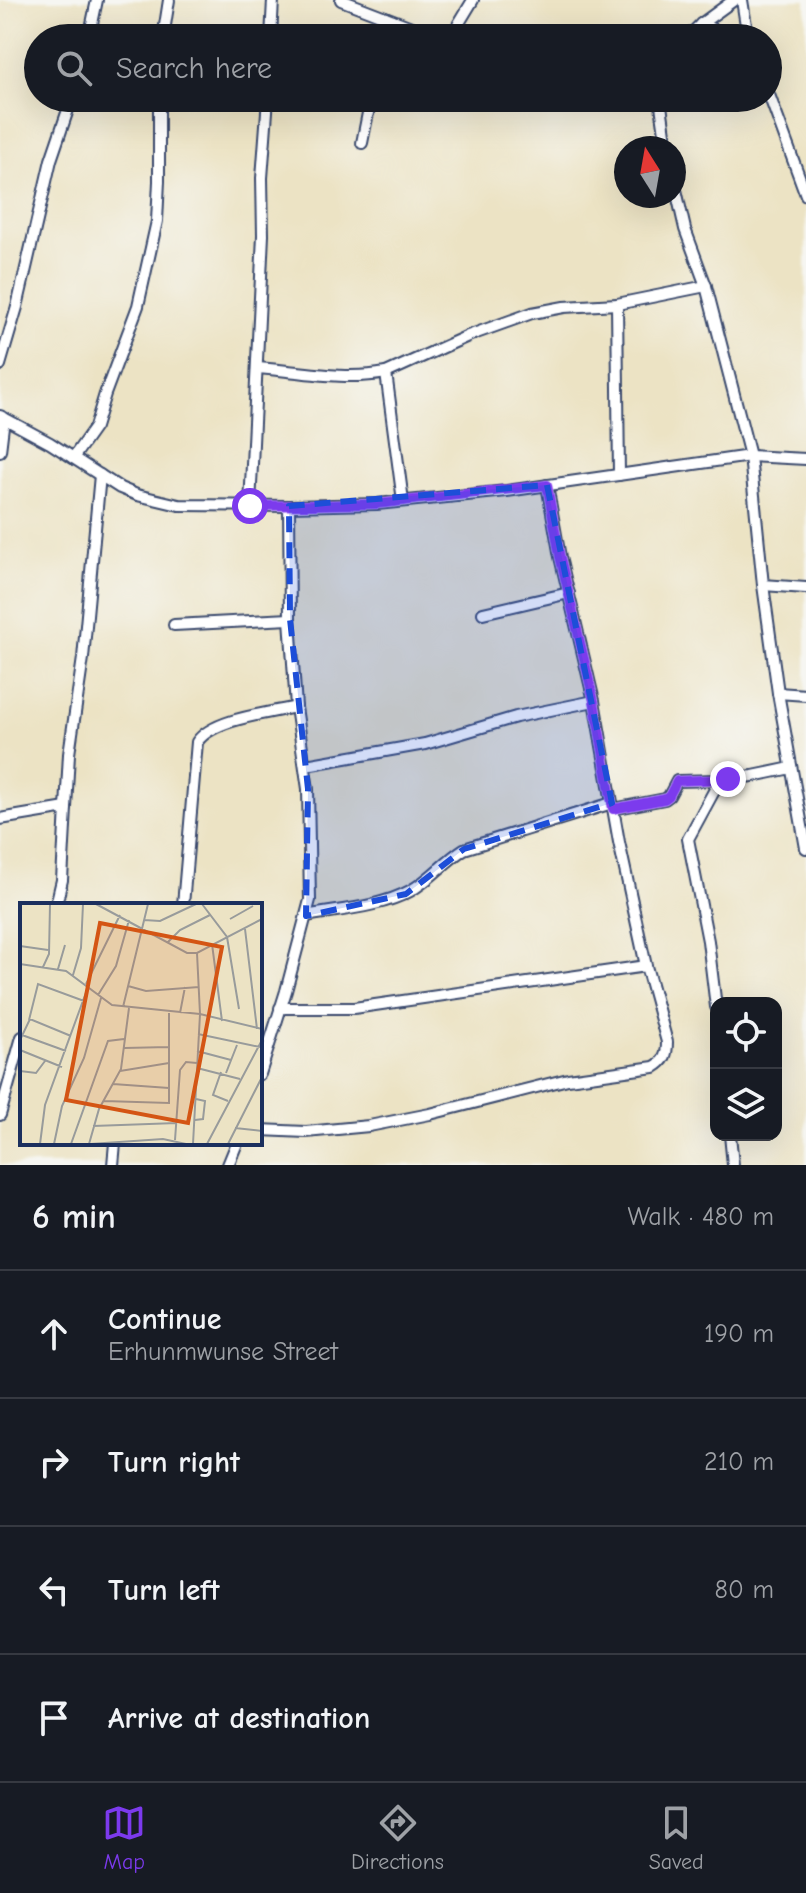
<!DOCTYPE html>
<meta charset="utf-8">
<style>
body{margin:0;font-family:"Comic Neue",sans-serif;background:#242831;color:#f1f3f6}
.controls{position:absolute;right:24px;bottom:24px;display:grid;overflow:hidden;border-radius:16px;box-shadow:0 8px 32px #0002}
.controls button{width:72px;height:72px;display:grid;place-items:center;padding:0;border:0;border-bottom:2px solid #363941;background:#171b24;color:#f1f3f6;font:40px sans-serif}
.compass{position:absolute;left:614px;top:136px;width:72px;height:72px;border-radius:50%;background:#171b24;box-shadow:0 8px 32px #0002;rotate:349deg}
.stop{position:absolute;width:24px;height:24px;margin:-18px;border:6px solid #7c3aed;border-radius:50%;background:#fff}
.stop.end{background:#7c3aed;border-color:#fff;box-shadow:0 2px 8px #0008}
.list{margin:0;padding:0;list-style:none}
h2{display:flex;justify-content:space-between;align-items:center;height:104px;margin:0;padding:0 32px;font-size:34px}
h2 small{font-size:26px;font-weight:400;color:#9ea1a6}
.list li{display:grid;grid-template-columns:52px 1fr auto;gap:24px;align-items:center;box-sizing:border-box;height:128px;padding:0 32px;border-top:2px solid #363941}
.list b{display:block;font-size:30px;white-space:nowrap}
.list p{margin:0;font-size:26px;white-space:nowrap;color:#9ea1a6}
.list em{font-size:26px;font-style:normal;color:#9ea1a6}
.icon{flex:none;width:44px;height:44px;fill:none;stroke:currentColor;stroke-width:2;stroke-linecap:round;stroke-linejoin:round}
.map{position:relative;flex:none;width:806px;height:1165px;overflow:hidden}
.search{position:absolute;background:#171b24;box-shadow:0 8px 32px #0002;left:24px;right:24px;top:24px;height:88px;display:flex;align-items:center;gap:20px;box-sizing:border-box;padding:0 28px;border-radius:44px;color:#9ea1a6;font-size:30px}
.sheet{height:616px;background:#171b24}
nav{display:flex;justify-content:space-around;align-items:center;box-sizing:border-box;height:112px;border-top:2px solid #363941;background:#171b24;font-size:22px;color:#9ea1a6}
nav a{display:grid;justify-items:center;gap:4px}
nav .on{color:#7c3aed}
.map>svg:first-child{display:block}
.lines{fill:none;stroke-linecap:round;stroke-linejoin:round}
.street-casing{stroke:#3a4a6d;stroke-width:14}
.street{stroke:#fff;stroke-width:10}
.route{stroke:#7c3aed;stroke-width:10}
.marked{fill:#1d4ed8;fill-opacity:0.2;stroke:#1d4ed8;stroke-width:6;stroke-dasharray:16 10;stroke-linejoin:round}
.inset-road{fill:none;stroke:#989b9b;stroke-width:2}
.view{fill:#d45514;fill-opacity:0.15;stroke:#d45514;stroke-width:4}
.inset-edge{fill:none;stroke:#1b2f5e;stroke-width:4}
</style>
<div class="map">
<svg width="806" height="1165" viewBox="0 0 806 1165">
<rect width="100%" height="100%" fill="#f6f6f2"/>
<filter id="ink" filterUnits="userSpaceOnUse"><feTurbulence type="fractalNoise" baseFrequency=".0125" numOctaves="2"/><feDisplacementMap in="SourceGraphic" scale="16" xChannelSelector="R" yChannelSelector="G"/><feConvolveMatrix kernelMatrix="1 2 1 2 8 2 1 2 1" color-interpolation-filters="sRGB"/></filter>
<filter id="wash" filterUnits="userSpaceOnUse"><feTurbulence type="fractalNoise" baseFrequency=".006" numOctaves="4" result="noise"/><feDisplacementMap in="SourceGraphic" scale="32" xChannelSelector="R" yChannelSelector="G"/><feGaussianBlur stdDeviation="1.8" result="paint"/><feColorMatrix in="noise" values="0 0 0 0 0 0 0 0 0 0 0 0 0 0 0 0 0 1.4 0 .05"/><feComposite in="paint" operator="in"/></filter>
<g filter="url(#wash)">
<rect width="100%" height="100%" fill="#ece3c4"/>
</g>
<g filter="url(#ink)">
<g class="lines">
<defs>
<g id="street">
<polyline points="341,0 440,38"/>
<polyline points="742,0 748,38"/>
<polyline points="701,24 734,38"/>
<polyline points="89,38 97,0"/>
<polyline points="163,38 169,0"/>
<polyline points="271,38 273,0"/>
<polyline points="381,38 385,17"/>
<polyline points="450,38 473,0"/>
<polyline points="687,38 701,24 734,0"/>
<polyline points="768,92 806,195"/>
<polyline points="660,98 667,148"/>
<polyline points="362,143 371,98"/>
<polyline points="674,181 685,229 706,286 750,456 763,585 778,693 806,848"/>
<polyline points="617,304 619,475"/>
<polyline points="0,365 17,307 51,160 72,98"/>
<path d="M257,368C299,371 344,381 386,373L468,336L532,313L564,307L617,304L706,286"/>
<polyline points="386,373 403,501"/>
<polyline points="0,416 50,443 120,488 137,495 179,505 289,506 377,504 507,491 750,456 806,459"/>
<polyline points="0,451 4,418"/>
<polyline points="73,458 95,427 105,394 138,306 157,221 159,181 159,98"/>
<polyline points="250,506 263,235 262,178 268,98"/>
<polyline points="763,585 806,588"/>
<polyline points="483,613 569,593"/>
<polyline points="174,625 290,619"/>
<polyline points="778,693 806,695"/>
<polyline points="306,765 425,744 516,717 594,701"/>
<polyline points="613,809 665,799 669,796 677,781 720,780"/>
<polyline points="0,819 66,808"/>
<polyline points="56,905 62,880 69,754 83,658 100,475"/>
<path d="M183,905L197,742C212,719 270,713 296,707"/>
<path d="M306,916C338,910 381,907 410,891C430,880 445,861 464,849L612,803"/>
<polyline points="716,1007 708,941 688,839 720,780 753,776 791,768"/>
<polyline points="280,1008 354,1008 646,966"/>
<polyline points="260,1074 286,991 310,900 308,789 296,707 290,619 289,506"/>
<polyline points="0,1115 22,1037"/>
<path d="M260,1130L306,1132L369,1126L430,1114L568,1079L654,1067C665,1061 667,1054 667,1042L646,966L619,842L594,701L560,557L547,485"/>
<polyline points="730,1135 733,1165"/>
<polyline points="113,1165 115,1143"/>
<polyline points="228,1165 237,1143"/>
</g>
</defs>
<use href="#street" class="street-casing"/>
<use href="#street" class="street"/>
</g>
</g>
<g class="lines" filter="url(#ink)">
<polyline class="route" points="250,506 377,504 547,485 560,557 594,701 613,809 665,799 669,796 677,781 728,779"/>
</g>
<path class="marked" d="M547,485L612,803L464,849L406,894L306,916L308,789L290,619L289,506Z"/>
<g transform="translate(20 903)">
<rect width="242" height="242" fill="#ece3c4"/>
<path class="inset-road" d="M76,1L167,50H177L242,16M182,1L207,34L219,106M210,16L233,3M124,17L140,18L176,1M225,26L237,126M147,40L160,27L190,12M192,41L202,118M0,43L28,47M0,61L46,68L92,102L180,111L242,126M23,64L29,51L30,1M38,66L45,42M53,72L61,45L63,1M66,81L100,12M108,83L126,88L179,84M78,92L96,63L109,17M103,104L128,1M160,110L165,84M9,117L18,81L64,98M178,131L240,144M2,132L46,148M0,137L10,116L51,133M104,145L149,144M0,147L42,164M177,148L211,157M177,165L220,176M0,168L16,170L25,158M100,168L149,160M201,169L193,192L208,198M206,170L217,142M93,181L149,185M84,198L149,200V110M175,217L183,216L185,198L176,196M73,223L157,220M215,225L242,228M155,237L160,167L166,159L177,160M20,241L25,202L68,84M34,241L42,203L64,155L81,95M51,241L88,138L104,136M69,241L79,206L101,166L109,105M70,241L143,236L166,241M173,241L180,111L177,50M187,241L242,137M208,241L242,174"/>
<path class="view" d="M80,20L202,44L168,220L46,197Z"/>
<rect width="242" height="242" class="inset-edge"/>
</g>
</svg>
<div class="controls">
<button><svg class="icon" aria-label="locate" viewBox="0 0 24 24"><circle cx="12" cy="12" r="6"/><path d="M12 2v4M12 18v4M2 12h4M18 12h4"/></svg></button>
<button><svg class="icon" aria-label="layers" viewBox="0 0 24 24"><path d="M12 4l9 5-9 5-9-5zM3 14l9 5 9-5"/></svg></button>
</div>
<svg class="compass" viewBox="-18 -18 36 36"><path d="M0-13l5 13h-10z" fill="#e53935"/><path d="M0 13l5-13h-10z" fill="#9ea1a6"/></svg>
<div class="stop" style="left:250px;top:506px"></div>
<div class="stop end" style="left:728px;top:779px"></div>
<div class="search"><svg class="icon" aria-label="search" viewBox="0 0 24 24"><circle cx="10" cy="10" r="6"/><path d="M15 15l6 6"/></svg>Search here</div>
</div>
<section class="sheet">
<h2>6 min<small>Walk · 480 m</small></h2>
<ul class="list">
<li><svg class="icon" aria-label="ahead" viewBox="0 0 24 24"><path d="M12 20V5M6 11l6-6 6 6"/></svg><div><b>Continue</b><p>Erhunmwunse Street</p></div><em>190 m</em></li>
<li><svg class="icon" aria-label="right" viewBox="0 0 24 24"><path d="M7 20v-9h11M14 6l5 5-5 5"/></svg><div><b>Turn right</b></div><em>210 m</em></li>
<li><svg class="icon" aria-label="left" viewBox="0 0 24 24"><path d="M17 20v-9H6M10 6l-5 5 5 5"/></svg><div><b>Turn left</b></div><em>80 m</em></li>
<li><svg class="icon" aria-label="arrive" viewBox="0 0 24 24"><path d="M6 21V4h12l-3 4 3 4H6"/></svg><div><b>Arrive at destination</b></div></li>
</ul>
</section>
<nav>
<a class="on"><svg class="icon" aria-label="map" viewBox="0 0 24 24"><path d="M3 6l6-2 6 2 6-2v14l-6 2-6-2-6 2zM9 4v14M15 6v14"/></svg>Map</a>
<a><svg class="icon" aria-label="directions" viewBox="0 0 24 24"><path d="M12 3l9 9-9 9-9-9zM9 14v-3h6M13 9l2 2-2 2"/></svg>Directions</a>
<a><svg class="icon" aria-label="saved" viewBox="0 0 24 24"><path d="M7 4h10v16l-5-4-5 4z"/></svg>Saved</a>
</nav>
